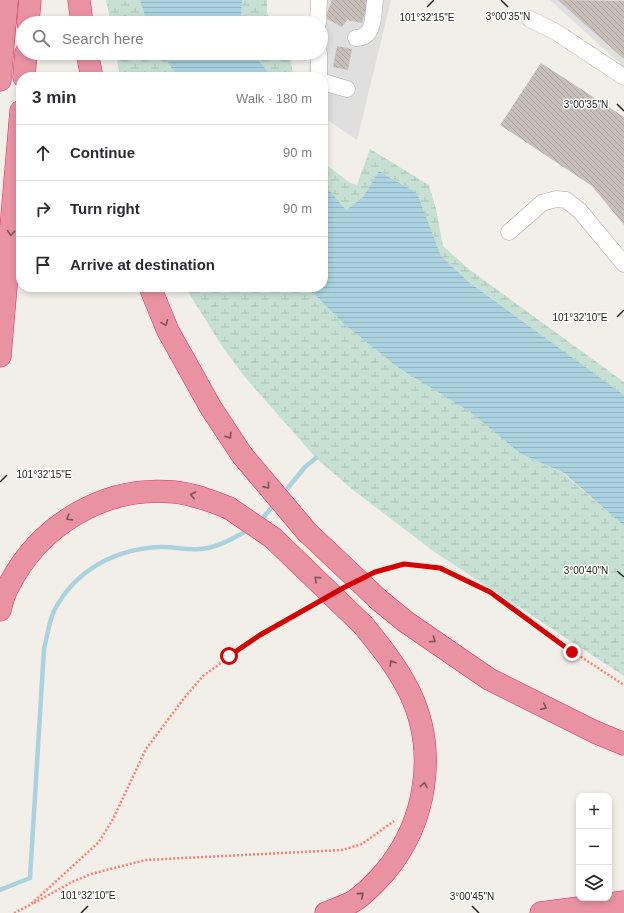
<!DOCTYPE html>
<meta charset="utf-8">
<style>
body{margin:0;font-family:Helvetica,sans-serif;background:#f7f7f7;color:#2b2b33}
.controls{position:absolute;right:12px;bottom:12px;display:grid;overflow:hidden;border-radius:8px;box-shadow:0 2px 6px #0003}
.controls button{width:36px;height:36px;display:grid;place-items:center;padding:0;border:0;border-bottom:1px solid #e1e1e2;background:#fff;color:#2b2b33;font:20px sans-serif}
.stop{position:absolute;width:12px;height:12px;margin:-9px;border:3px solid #d40000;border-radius:50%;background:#fff}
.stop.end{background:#d40000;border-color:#fff;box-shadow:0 1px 4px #0008}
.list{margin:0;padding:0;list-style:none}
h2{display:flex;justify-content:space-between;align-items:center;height:52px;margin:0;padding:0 16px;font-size:17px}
h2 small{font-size:13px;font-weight:400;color:#7c7c81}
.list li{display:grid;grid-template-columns:26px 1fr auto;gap:12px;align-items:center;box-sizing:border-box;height:56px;padding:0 16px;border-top:1px solid #e1e1e2}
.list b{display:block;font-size:15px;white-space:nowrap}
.list em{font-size:13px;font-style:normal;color:#7c7c81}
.icon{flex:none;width:22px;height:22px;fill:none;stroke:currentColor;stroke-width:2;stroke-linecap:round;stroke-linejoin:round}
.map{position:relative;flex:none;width:624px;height:913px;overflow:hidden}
.search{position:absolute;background:#fff;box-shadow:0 2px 6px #0003;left:16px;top:16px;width:312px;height:44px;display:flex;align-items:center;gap:10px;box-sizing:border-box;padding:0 14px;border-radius:22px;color:#7c7c81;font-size:15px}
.panel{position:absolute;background:#fff;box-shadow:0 2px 6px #0003;left:16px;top:72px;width:312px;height:220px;border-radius:16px}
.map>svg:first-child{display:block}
.residential{fill:#e0dfdf}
.wetland{fill:url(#wetland-marsh)}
.water{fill:url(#water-rules)}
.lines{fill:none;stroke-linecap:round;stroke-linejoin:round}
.stream{stroke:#aad3df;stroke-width:4.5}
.building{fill:url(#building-back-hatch)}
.minor-casing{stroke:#a9a9a9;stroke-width:17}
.highway-casing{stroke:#dc2a67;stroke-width:23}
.path{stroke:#fa8072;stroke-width:2.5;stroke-dasharray:2 2;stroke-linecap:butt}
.minor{stroke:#fff;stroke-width:16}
.highway{stroke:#e892a2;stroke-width:22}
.highway-bridge-casing{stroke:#dc2a67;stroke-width:23;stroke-linecap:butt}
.highway-bridge{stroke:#e892a2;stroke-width:22}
.oneway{stroke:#7b545c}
.route{stroke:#d40000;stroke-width:5}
.ticks{fill:none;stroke:#222;stroke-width:1.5}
.ticks-label{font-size:10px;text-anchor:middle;fill:#222;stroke:#fff;stroke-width:3;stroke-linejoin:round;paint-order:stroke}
</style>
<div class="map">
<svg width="624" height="913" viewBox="0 0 624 913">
<defs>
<pattern id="wetland-marsh" width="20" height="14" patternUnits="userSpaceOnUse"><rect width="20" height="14" fill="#c6e0d4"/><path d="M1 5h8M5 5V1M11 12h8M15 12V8" fill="none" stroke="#aac0b6"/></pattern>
<pattern id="water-rules" width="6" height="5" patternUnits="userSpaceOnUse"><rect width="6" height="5" fill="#aad3df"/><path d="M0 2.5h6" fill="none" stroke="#92b5bf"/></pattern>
<pattern id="building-back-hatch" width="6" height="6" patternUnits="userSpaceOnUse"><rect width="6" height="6" fill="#c7bfb8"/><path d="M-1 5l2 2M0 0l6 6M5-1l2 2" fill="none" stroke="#aba49e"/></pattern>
</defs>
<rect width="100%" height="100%" fill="#f2efe9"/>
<g class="residential">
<polygon points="311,0 391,0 357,140 323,117 323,77 309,77 310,53 321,53 321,23"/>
<polygon points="550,0 624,0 624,67"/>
</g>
<g class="wetland">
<polygon points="106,0 140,0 147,23 111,23"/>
<polygon points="242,0 267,0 267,13 273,23 241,23"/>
<polygon points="116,53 161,53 178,77 120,77"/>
<polygon points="253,53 290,53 293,77 272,77"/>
<polygon points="370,149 429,185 436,209 443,246 470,270 624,382 624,395 470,283 441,256 417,193 379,171 363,197 346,210 323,183 323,162 350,183 357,185"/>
<polygon points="185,287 307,287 343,323 469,411 521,454 563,473 624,526 624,676 433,551 353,490 316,458 244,376 222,346"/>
</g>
<g class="water">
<polygon points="140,0 242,0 241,23 147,23"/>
<polygon points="161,53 253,53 272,77 178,77"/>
<polygon points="379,171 417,193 441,256 470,283 624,395 624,526 564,473 521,454 469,411 399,368 343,323 307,287 323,287 323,183 346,210 363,197"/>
</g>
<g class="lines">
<g class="stream">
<polyline points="282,495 305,467 316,458"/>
<polyline points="259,522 275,504"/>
<path d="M0,890L30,878L44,649C47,637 49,622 54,611C75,570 115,549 160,547C177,546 190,552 208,548C223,545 237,536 250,529"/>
</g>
</g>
<g class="building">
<polygon points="332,0 369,0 362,23 347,20 342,27 325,18"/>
<polygon points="558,0 624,1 624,59 579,19"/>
<polygon points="337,46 352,49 348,70 333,67"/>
<polygon points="541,63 624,117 624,225 592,186 500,125"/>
</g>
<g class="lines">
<defs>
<g id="minor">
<polyline points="530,19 556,32 624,77"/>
<polyline points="318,23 319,0"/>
<path d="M356,38C375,38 373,14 375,0"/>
<polyline points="319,77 319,53"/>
<polyline points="323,82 347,89"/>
<polyline points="509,232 542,203 556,199 566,200 580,211 624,264"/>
</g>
<g id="highway">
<polyline points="79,0 82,23"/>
<polyline points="28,23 30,0"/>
<polyline points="87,53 92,77"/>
<polyline points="24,77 26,53"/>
<polyline points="0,80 7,0"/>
<polyline points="150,287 168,331 211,408 242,455"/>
<polyline points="0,356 21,111"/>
<polyline points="379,600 406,622 489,679 595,732 624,744"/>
<path d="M0,610C2,602 4,594 8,587C39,525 105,485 174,492C194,494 212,501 229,508"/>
<path d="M326,913C335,909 346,906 354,901C366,893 376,882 385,872C427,822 438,750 409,691C397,667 381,647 364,626"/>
<polyline points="541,913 624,902"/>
</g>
</defs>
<use href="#minor" class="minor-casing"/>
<use href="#highway" class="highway-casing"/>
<g class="path">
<polyline points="376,571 404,564 440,568 490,592 572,651 624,685"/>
<polyline points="34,903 72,882 91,874 145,860 342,850 362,844 394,821"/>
<polyline points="14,913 30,905 99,842 113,819 146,749 185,697 203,676 260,635 315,604"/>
</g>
<use href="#minor" class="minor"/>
<use href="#highway" class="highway"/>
<defs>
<g id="highway-bridge">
<polyline points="242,455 307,532 379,600"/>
<polyline points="229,508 273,538 364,626"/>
</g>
</defs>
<use href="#highway-bridge" class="highway-bridge-casing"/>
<use href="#highway-bridge" class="highway-bridge"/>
</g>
<defs><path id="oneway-chevron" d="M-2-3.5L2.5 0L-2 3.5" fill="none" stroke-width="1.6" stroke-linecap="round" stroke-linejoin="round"/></defs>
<g class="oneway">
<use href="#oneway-chevron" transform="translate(11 233) rotate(95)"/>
<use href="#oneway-chevron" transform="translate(165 323) rotate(68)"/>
<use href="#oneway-chevron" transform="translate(229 436) rotate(57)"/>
<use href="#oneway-chevron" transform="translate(267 486) rotate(51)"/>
<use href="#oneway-chevron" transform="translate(193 495) rotate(-168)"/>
<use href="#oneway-chevron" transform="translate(69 518) rotate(148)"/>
<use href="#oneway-chevron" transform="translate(317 579) rotate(-136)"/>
<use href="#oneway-chevron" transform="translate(433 640) rotate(34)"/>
<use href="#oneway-chevron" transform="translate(392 663) rotate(-122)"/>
<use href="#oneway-chevron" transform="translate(544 707) rotate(27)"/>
<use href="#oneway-chevron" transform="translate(424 785) rotate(-79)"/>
<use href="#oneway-chevron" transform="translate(361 895) rotate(-40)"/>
</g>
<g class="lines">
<polyline class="route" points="229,656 260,635 343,588 375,572 404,564 440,568 490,592 572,652"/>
</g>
<path class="ticks" d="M501,0L508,7M427,7L434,0M617,104L624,111M617,317L624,310M0,482L7,475M617,571L624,577M472,906L479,913M81,913L88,906"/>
<g class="ticks-label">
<text x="508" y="20">3°00'35"N</text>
<text x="427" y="21">101°32'15"E</text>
<text x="586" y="108">3°00'35"N</text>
<text x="580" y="321">101°32'10"E</text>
<text x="44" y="478">101°32'15"E</text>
<text x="586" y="574">3°00'40"N</text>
<text x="88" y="899">101°32'10"E</text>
<text x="472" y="900">3°00'45"N</text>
</g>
</svg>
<div class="controls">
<button>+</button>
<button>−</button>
<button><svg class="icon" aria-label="layers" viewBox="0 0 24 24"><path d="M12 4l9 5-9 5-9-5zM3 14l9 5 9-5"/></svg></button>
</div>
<div class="stop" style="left:229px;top:656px"></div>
<div class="stop end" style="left:572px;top:652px"></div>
<div class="search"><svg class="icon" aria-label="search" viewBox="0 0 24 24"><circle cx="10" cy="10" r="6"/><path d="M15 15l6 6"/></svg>Search here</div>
<section class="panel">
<h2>3 min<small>Walk · 180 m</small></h2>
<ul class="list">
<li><svg class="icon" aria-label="ahead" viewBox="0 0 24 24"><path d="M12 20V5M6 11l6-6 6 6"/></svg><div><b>Continue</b></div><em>90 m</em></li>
<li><svg class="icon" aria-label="right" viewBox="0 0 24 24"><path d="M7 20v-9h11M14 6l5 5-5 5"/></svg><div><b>Turn right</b></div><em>90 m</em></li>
<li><svg class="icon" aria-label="arrive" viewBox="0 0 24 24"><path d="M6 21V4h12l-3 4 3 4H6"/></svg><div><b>Arrive at destination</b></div></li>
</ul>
</section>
</div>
